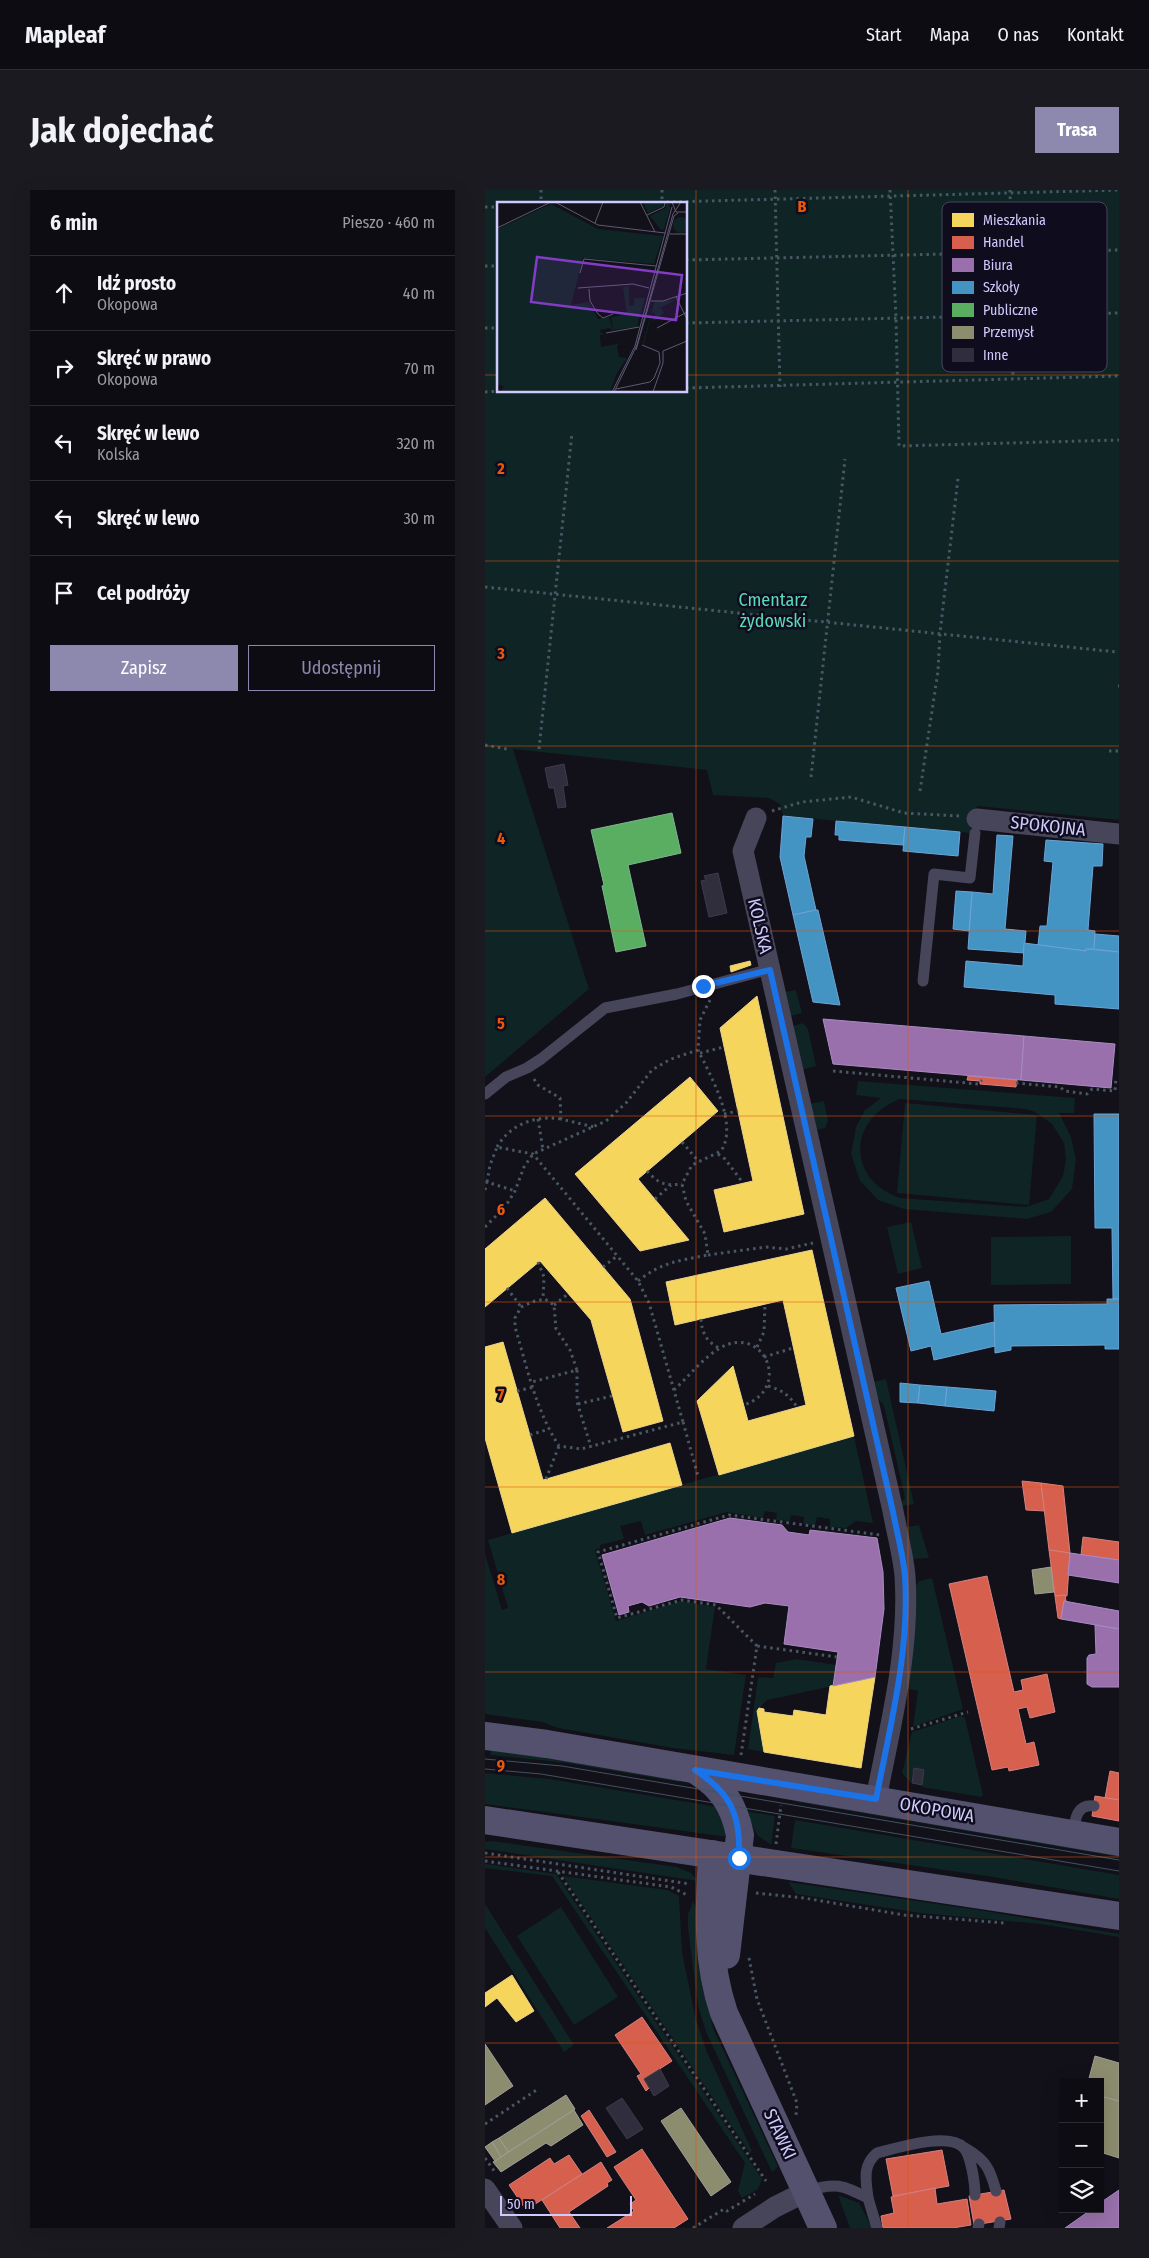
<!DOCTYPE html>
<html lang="pl">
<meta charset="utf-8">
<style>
body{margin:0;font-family:"Fira Sans Condensed",sans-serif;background:#1c1a21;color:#f1f3f6}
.controls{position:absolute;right:15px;bottom:15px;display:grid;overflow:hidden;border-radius:0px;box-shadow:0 5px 20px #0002}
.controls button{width:45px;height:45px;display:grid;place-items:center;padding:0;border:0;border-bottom:1px solid #2e2c33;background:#0e0c13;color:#f1f3f6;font:25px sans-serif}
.scale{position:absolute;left:15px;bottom:12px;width:132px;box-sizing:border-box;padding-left:5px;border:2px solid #cfcafe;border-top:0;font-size:14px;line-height:18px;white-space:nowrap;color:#cfcafe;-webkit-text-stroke:4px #0f0c1d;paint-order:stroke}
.stop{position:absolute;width:15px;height:15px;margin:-11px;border:4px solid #1a73e8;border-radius:50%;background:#fff}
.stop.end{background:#1a73e8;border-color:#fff;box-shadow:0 1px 5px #0008}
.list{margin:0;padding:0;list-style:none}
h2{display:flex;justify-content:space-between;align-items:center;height:65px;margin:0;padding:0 20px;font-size:21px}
h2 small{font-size:16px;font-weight:400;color:#9b9ba0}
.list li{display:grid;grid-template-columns:32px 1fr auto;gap:15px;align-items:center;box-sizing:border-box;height:75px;padding:0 20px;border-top:1px solid #2e2c33}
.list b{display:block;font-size:19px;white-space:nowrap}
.list p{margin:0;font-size:16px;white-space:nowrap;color:#9b9ba0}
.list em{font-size:16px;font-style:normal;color:#9b9ba0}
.actions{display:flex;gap:10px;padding:15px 20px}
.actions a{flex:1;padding:11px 0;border:1px solid #8d89ae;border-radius:0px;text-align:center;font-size:18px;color:#8d89ae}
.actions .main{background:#8d89ae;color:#fff}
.icon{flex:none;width:28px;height:28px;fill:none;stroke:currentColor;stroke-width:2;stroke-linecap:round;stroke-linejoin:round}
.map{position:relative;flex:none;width:634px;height:2038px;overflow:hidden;border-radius:0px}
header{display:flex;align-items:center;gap:30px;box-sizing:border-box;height:70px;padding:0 25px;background:#0e0c13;border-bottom:1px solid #2e2c33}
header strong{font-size:24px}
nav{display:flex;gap:28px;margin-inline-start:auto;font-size:18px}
.intro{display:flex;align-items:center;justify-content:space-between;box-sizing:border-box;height:120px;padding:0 30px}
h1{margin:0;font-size:35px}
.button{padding:12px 22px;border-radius:0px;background:#8d89ae;color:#fff;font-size:18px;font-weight:700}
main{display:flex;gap:30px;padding:0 30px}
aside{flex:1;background:#0e0c13;border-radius:0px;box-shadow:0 5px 20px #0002}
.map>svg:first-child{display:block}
.green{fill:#0f2424;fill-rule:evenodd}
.homes{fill:#f6d55c;stroke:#ead28d}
.shops{fill:#d6604d;stroke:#d48082}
.offices{fill:#9970ab;stroke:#a98bc4}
.schools{fill:#4393c3;stroke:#6da4d5}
.public{fill:#5aae61;stroke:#7db690}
.industry{fill:#8c8c6e;stroke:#a09f99}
.building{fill:#302d3c;stroke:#3d3a4e}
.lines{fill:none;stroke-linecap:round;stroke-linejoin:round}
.path{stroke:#485763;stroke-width:3;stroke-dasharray:2.5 4;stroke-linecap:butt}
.lane{stroke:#46455a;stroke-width:11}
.street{stroke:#46455a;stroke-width:21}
.secondary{stroke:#53516d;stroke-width:28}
.tram{stroke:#405362;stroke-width:1}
.route{stroke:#1a73e8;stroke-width:6}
.grid{fill:none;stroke:#e8590c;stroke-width:1;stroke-opacity:0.55}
.labels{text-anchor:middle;stroke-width:5;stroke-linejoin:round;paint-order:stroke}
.park-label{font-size:18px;fill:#59daba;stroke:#0f0c1d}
.street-label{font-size:18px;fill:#cfcafe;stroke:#0f0c1d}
.inset-road{fill:none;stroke:#5e5a75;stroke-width:1}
.view{fill:#833cc5;fill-opacity:0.15;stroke:#833cc5;stroke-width:2.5}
.inset-edge{fill:none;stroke:#cfcafe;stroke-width:2.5}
.key{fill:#0f0c1d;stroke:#494560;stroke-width:1}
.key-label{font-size:14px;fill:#cfcafe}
.grid-label{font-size:16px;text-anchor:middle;font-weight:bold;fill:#e8590c;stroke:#0f0c1d;stroke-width:5;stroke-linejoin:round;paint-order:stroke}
</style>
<header>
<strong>Mapleaf</strong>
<nav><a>Start</a><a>Mapa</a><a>O nas</a><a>Kontakt</a></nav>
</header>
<div class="intro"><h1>Jak dojechać</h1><a class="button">Trasa</a></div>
<main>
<aside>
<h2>6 min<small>Pieszo · 460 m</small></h2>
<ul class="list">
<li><svg class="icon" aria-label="ahead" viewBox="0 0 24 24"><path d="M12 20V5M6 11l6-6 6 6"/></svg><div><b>Idź prosto</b><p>Okopowa</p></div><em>40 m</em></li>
<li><svg class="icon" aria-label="right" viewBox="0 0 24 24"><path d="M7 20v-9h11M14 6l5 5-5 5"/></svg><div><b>Skręć w prawo</b><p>Okopowa</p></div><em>70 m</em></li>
<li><svg class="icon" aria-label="left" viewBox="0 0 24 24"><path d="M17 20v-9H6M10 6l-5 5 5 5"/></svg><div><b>Skręć w lewo</b><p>Kolska</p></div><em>320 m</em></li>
<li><svg class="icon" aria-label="left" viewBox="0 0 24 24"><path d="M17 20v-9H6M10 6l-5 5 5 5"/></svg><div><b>Skręć w lewo</b></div><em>30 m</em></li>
<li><svg class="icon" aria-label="arrive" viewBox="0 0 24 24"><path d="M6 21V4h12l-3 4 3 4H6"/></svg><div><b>Cel podróży</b></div></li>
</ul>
<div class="actions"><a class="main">Zapisz</a><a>Udostępnij</a></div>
</aside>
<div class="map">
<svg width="634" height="2038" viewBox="0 0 634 2038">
<rect width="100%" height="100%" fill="#121019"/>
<g class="green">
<path d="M0,0H634V630L492,616L485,643L298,626L295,614L284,608L228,605L222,580L28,559L104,799L0,887ZM14,14H201V201H14Z"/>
<polygon points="311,800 317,823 306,826 300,802"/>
<polygon points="318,833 323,839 331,876 316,880 308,836"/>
<path d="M373,891L590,908L589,923H574L586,947L591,970L587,999L566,1022L542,1029L419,1019L393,1010L375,991L366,964L371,937L380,920L396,908L371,905ZM415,909L541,919L550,922L567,934L579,953L581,970L578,986L564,1009L541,1017L415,1008C361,989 363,929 415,909Z"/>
<polygon points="339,911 343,931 340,938 330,940 324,914"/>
<polygon points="420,913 552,925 544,1015 412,1003"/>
<polygon points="426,1032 437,1078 413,1084 402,1037"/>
<polygon points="586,1046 586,1094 506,1095 506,1047"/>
<polygon points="401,1189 429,1314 413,1317 420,1308 399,1216 388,1202 389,1192"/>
<polygon points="369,1246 388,1333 371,1331 361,1338 345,1337 345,1329 332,1327 330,1335 318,1334 319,1327 306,1325 305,1331 291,1330 292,1323 280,1321 278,1328 242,1322 160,1345 156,1331 135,1336 139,1349 115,1355 115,1358 110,1360 131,1431 196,1411 230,1417 221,1479 261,1485 249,1565 188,1558 73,1538 57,1532 0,1524 0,1364 17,1420 23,1418 3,1350"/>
<polygon points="434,1335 444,1368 426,1369 422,1337"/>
<polygon points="447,1388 478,1519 428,1537 433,1501 419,1498 430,1396 434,1391"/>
<polygon points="311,1469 351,1475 348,1496 282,1510 272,1521 279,1562 263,1559 273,1487 288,1488 291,1473"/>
<polygon points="476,1526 480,1528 498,1605 496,1607 437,1597 439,1580 429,1578 426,1593 417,1583 427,1542"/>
<polygon points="6,1558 195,1589 194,1592 82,1573 5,1565"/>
<polygon points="0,1583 64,1589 233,1617 243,1647 0,1614"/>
<polygon points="313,1609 634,1663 634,1667 313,1612"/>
<polygon points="260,1621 290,1626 286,1655 272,1645"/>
<polygon points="310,1630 634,1685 634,1709 502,1686 306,1658"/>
<polygon points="7,1651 192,1677 206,1683 213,1691 0,1659 0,1652"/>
<polygon points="0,1674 71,1684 277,1989 273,1999 257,2008 253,2000 260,1973 67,1686 0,1678"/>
<polygon points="78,1686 182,1700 194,1706 197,1762 211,1830 222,1862 267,1961 265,1963"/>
<polygon points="303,1692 500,1721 634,1744 634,1747 556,1734 436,1723 311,1704"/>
<polygon points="208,1711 213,1722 211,1742 216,1785 228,1838 293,1977 287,1982 221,1842 213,1816 203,1738 203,1724"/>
<polygon points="0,1714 89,1855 79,1862 0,1738"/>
<polygon points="76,1717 133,1807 89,1835 32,1746"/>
<polygon points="353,2005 374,2013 387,2038 365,2038"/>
</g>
<g class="homes">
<polygon points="265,771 266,775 246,782 245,776"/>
<polygon points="272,806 319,1024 239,1042 229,1000 268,991 235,838"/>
<polygon points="205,887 233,921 153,989 204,1050 155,1061 90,984"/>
<polygon points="60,1008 145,1109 178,1231 138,1242 106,1130 55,1071 0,1117 0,1059"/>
<polygon points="327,1060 369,1246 234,1285 212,1211 248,1176 263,1231 321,1215 298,1110 190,1135 181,1092"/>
<polygon points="18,1152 58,1290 185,1253 197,1295 27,1343 0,1248 0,1157"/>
<polygon points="390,1487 376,1578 279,1562 272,1521 274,1518 279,1519 279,1522 308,1526 309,1520 341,1525 345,1496"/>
<polygon points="27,1785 49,1821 31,1832 12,1808 0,1817 0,1803"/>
</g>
<g class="shops">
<polygon points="483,886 532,890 531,897 495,894 495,891 482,890"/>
<polygon points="537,1291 556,1293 560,1321 541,1320"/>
<polygon points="556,1293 578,1296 585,1363 564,1360"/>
<polygon points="598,1347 634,1352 634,1370 596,1365"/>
<polygon points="564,1360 585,1363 582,1406 570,1406"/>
<polygon points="502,1386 529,1502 538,1500 536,1490 562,1484 570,1522 545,1528 542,1517 533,1519 541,1554 549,1552 554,1575 524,1581 523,1577 507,1580 464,1394"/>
<polygon points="580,1405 581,1411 579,1411 576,1429 573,1428 570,1406"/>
<polygon points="625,1581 634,1583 634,1610 620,1608"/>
<polygon points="610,1606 634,1610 634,1631 607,1626"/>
<polygon points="157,1827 187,1871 159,1889 165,1897 161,1901 152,1886 156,1884 130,1845"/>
<polygon points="104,1920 131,1962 122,1967 96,1926"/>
<polygon points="157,1959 203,2029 189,2038 122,2038 149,2021 145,2014 151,2010 129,1977"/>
<polygon points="457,1960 464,1996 408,2006 401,1969"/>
<polygon points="84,1965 97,1984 41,2020 24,1995 65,1968 69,1974"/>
<polygon points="116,1972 127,1990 122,1993 123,1996 84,2022 95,2038 75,2038 57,2010"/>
<polygon points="450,1998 452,2014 482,2009 486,2035 468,2038 398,2038 396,2026 409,2023 406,2007"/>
<polygon points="519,2000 526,2029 489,2035 484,2006"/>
</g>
<g class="offices">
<polygon points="338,829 539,846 536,890 348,874"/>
<polygon points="539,846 630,854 626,898 536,890"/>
<polygon points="245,1328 297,1335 303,1342 324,1345 325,1340 392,1348 398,1382 399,1419 390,1487 348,1496 353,1462 299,1454 304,1416 280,1413 265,1417 195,1407 164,1416 157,1412 143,1416 144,1422 134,1425 117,1365"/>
<polygon points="585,1363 634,1370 634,1393 583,1385"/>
<polygon points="579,1411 634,1421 634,1439 576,1429"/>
<polygon points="610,1435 634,1439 634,1497 607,1497 602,1494 602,1468 604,1465 611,1464"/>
<polygon points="634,2000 634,2038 580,2038 607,2019 615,2019 615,2013"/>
</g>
<g class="schools">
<polygon points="298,626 328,629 326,647 321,647 319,666 331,720 308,725 295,667"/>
<polygon points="351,631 420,637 418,655 354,650 354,645 350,645"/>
<polygon points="420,637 475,642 473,666 418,661"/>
<polygon points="512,645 528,646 520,739 541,741 539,763 483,759 487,702 508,704"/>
<polygon points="561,650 618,654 617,676 608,676 603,740 610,741 609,759 601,759 601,761 553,755 555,736 562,736 568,672 559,671"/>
<polygon points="471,701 487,702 484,741 468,739"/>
<polygon points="331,720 333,720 355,815 328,812 308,725"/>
<polygon points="610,744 634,746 634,762 609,759"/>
<polygon points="539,753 601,761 601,759 634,762 634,819 570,814 570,805 479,797 481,771 538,776"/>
<polygon points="609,924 634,924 634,1109 628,1109 627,1038 610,1038"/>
<polygon points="444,1091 456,1144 509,1132 510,1156 449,1170 446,1156 426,1161 411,1098"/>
<polygon points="622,1109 634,1109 634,1159 620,1159 620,1155 526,1156 526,1160 510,1163 509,1115 622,1114"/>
<polygon points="415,1193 435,1195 433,1213 415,1212"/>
<polygon points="435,1195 462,1197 460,1216 433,1213"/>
<polygon points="462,1197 511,1201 509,1221 460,1216"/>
</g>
<polygon class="public" points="187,623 196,663 143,675 161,756 131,762 117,696 119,695 106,640"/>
<g class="industry">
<polygon points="566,1377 569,1402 550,1404 547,1380"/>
<polygon points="0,1854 28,1896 0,1915"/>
<polygon points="610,1866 634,1873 634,1911 615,1906 615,1892 603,1892"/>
<polygon points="81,1905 90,1919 23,1962 14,1948"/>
<polygon points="615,1906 634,1911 634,1968 615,1962"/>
<polygon points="196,1918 246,1992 226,2006 176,1931"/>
<polygon points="89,1920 98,1935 66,1956 61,1953 16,1982 8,1972"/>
<polygon points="14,1948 23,1962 16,1967 7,1952"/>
<polygon points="7,1952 16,1967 10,1971 0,1957"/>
</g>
<g class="building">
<polygon points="79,574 83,595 78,596 81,617 73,618 69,598 64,598 60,578"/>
<polygon points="233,683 242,723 224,727 216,691 221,690 219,686"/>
<polygon points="429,1578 439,1580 437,1595 427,1593"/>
<polygon points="175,1879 184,1896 169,1906 159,1889"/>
<polygon points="137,1908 158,1939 142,1949 121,1918"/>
</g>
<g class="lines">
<g class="path">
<polyline points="56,0 56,14"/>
<polyline points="177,0 177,12"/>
<polyline points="290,0 295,197"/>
<polyline points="405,0 411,128 414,256 634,250"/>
<polyline points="525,0 528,189"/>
<polyline points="110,14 634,0"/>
<polyline points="0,17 14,17"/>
<polyline points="201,70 634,60"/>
<polyline points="0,76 14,76"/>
<polyline points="201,133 634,123"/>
<polyline points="0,138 14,138"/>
<polyline points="201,198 634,186"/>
<polyline points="0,202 17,201"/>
<polyline points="0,397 632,462"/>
<polyline points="633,496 634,496"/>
<polyline points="0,555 22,559"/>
<polyline points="54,559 87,243"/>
<polyline points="624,561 634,561"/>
<polyline points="326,587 360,269"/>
<polyline points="435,601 453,481 455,443 473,288"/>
<polyline points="287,621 317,612 366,607 419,623 474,626"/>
<polyline points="215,863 239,857"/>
<polyline points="348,881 493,894 497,890"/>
<polyline points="49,889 53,895 75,908 76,929 109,937"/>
<polyline points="531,893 575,897 580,901 602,904 607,899 630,901 631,888"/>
<polyline points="239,924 253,921"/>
<polyline points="53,929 58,960"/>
<polyline points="197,952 214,972"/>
<path d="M12,957C25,934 51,925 76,929"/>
<polyline points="233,964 240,969 258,993"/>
<path d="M162,981C174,994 180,996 197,994"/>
<path d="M2,992L5,975L12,957L48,964L153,1091L164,1113L198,1232L96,1259L74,1256C51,1221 42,1177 30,1137V1128L36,1117L50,1111L60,1109L69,1115L71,1139L85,1160L92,1180L47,1192"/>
<polyline points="0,1000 2,992 30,1001"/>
<polyline points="170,1009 186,995"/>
<polyline points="0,1037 20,1017 30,1001 39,977 48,964 121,931 141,913 167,880 186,869 213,860 215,830 225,810"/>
<polyline points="223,1065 281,1057 301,1059 328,1053"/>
<polyline points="53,1072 59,1087 58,1109"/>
<polyline points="118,1077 132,1066"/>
<path d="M153,1091C177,1072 193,1071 223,1065L220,1044L201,1011L197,994L207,975L236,961C254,934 225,885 213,860"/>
<polyline points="22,1098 36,1117"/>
<polyline points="69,1115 83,1104"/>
<path d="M216,1129C217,1143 221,1151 234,1158"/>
<polyline points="272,1157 279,1142 280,1114"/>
<polyline points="279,1167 308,1158"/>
<polyline points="92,1180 92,1212 106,1257"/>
<path d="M283,1196C297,1200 304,1205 312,1217"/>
<path d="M189,1200C203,1187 218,1168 235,1158C278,1133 308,1198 259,1215"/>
<polyline points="32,1201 49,1197"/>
<polyline points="93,1214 127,1206"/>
<polyline points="198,1232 213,1286"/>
<polyline points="45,1245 64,1239"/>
<polyline points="61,1289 74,1256"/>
<polyline points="272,1456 231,1415 197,1410 132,1428 113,1362 244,1325 395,1345"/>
<polyline points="426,1539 483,1522"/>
<polyline points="256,1565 272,1456 352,1467"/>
<polyline points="291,1654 296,1615"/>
<polyline points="0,1663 205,1694"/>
<polyline points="0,1671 186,1697 204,1706"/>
<polyline points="73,1682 281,1991"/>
<polyline points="271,1703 319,1708 419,1725 520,1733"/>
<polyline points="264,1768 272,1809 312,1913 311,1926"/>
<polyline points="0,1934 53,1899"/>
<polyline points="0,1968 10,1982"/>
<polyline points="208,2038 239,2019 242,2021 270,2004"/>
</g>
<g class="lane">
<polyline points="438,791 449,684 485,688 490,643"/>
<polyline points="0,904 21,887 42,878 56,869 120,818 192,804 285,779"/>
<path d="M588,1644C590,1630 591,1614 609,1616"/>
<path d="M480,1958C501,1970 505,1979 511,2001"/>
<path d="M322,2001C351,1992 357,1995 383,2008L392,2038"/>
<path d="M383,2008C381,1991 377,1975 392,1963C412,1958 463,1942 478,1957C486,1964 490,1994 490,2005"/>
<polyline points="493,2038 494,2034"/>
<polyline points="514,2038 515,2032"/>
</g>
<g class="street">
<path d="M271,628L258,661L408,1321C412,1343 418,1364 420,1386C425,1460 405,1537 391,1609"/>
<polyline points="492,629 634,644"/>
<polyline points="0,1999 27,2038"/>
<polyline points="258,2038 290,2017 322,2001"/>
</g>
<g class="secondary">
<polyline points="0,1546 62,1554 634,1652"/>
<path d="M212,1581C237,1597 249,1615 255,1645L241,1765"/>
<polyline points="0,1630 634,1726"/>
<path d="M227,1664C224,1719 221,1770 239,1823L338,2038"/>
</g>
<g class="tram">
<polyline points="0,1569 77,1576 634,1670"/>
<polyline points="0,1579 56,1584 634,1681"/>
</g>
</g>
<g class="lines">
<path class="route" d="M218,796L285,780L408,1322C412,1343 418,1364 420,1386C425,1460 405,1537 391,1609L210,1580C246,1603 256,1625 254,1668"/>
</g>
<path class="grid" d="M211,0V2038M423,0V2038M0,185H14M201,185H634M0,371H634M0,556H634M0,741H634M0,926H634M0,1112H634M0,1297H634M0,1482H634M0,1667H634M0,1853H634"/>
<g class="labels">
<g class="park-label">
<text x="288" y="416">Cmentarz<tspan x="288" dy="21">żydowski</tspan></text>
</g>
<g class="street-label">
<text transform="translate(563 636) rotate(6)" y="6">SPOKOJNA</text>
<text transform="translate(275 736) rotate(77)" y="6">KOLSKA</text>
<text transform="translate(452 1620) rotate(10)" y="6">OKOPOWA</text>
<text transform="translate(295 1944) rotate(65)" y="6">STAWKI</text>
</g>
</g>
<g transform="translate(12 12)">
<rect width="190" height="190" fill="#121019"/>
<path d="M146,0H166V4L151,11ZM168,0H172L173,7L167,27L164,28L153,14L169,6ZM54,2L101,27L166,34L157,62L86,56L74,103L92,100L101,117L112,115L116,128L114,115L130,112L126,85L132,84V104L137,103V96H148L140,125L115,128L113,126L103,128L104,131L109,132L103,133L104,145L124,141L120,144L122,155L130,156L120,171L113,190H7L4,188L7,185L0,182V27ZM176 23a8 8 0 1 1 16 0a8 8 0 1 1-16 0ZM179,98L158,108L164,106L167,111L157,119L155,115L159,113L155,110L147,142L163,147L147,142L146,141L157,101H158V100Z" fill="#0f2424"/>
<path class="inset-road" d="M58,0L101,23L168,31M143,0L158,30M175,0L179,10H190M150,13L167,5L168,0M98,21L106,0M0,26L54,0M173,32H190M83,71L87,57L159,64M81,86L136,82L152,86M92,87L93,99L101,112L106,116L116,112M179,95L190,117M154,99H166L190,91M160,126L190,110M109,131L142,125M139,148L177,14L181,11M119,187L153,180L157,176L163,161L162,150L145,143M115,190L138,144L175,5M117,190L140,143L176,12L184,0M156,190L166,161V149L190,139"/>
<path class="view" d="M40,55L185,73L179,118L34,100Z"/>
<rect width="190" height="190" class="inset-edge"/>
</g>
<rect x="457" y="12" width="165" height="170" rx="8" class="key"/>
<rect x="467" y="23" width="22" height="14" fill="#f6d55c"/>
<rect x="467" y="46" width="22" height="13" fill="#d6604d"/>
<rect x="467" y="68" width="22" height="14" fill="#9970ab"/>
<rect x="467" y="91" width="22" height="13" fill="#4393c3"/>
<rect x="467" y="113" width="22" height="14" fill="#5aae61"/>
<rect x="467" y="136" width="22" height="13" fill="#8c8c6e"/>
<rect x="467" y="158" width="22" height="14" fill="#302d3c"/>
<g class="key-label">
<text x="498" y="35">Mieszkania</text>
<text x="498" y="57">Handel</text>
<text x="498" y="80">Biura</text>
<text x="498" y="102">Szkoły</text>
<text x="498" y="125">Publiczne</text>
<text x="498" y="147">Przemysł</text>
<text x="498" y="170">Inne</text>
</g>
<g class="grid-label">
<text x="317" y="22">B</text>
<text x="16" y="284">2</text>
<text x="16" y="469">3</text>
<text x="16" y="654">4</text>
<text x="16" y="839">5</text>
<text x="16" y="1025">6</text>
<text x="16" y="1210">7</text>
<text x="16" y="1395">8</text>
<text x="16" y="1581">9</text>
</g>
</svg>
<div class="controls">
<button>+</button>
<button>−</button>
<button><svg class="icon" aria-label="layers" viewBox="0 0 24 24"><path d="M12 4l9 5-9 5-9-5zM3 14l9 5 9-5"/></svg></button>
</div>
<div class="scale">50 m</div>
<div class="stop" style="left:254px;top:1668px"></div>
<div class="stop end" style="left:218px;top:796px"></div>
</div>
</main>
